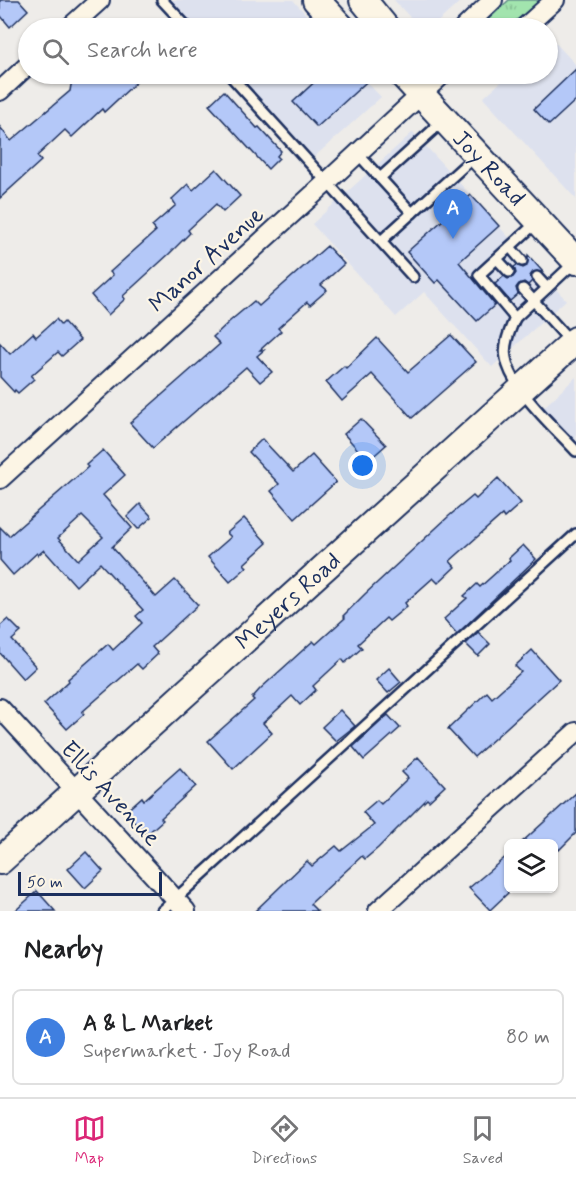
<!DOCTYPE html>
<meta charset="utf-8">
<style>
body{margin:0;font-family:Mynerve,sans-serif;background:#f2f2f2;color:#202124}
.controls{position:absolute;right:18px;bottom:18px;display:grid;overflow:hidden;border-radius:9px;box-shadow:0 2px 4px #0004}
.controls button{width:54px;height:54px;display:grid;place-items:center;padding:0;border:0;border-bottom:2px solid #e0e0e0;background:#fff;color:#202124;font:30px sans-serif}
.scale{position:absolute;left:18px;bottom:15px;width:144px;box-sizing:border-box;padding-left:6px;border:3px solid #1b2f5e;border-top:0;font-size:16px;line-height:21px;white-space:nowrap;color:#1b2f5e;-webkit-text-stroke:4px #fcf5e5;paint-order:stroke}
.you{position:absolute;left:363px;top:466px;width:21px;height:21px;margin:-15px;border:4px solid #fff;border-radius:50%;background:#1a73e8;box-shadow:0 0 0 9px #1a73e833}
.badge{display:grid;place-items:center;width:39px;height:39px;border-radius:50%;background:#db2777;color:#fff;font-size:20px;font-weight:700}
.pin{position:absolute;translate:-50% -50px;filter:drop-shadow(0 2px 3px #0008)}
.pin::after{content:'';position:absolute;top:32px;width:21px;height:18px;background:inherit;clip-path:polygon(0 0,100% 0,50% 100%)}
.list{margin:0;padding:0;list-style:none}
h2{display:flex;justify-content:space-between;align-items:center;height:78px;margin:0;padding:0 24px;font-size:26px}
h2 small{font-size:20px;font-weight:400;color:#757577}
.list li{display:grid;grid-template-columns:39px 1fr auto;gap:18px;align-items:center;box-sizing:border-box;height:96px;margin:0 12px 12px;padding:0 12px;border:2px solid #e0e0e0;border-radius:9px}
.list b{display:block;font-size:22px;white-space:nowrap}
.list p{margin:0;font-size:20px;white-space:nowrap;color:#757577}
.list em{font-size:20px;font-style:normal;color:#757577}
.icon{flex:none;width:33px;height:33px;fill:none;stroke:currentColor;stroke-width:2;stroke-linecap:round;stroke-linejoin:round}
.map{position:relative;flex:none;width:576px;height:911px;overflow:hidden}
.search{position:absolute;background:#fff;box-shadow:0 2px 4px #0004;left:18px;right:18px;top:18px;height:66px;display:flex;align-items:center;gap:15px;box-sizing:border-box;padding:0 21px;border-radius:33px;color:#757577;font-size:22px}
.sheet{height:186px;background:#fff}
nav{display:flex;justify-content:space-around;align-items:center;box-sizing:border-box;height:84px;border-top:2px solid #e0e0e0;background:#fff;font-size:16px;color:#757577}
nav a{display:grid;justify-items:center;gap:3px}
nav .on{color:#db2777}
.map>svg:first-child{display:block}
.built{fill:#dde1ee}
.grass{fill:url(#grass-tufts);stroke:#5e8a86;stroke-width:1.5}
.building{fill:#b4c8f8;stroke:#1b2f5e;stroke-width:1.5;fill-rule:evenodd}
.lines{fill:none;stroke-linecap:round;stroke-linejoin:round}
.lane-casing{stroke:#1b2f5e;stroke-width:14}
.street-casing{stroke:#1b2f5e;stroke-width:22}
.secondary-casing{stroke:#1b2f5e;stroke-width:30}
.lane{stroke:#fcf5e5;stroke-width:9}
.street{stroke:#fcf5e5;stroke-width:18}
.secondary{stroke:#fcf5e5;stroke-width:26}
.labels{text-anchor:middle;stroke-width:4.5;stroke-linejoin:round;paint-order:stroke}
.street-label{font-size:24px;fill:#1b2f5e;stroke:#fcf5e5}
</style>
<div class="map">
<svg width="576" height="911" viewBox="0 0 576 911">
<defs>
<pattern id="grass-tufts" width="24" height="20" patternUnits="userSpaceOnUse" patternTransform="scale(1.5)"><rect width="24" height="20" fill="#a2e4ae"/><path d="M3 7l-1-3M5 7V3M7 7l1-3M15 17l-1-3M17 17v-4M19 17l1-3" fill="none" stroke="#8bc498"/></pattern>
</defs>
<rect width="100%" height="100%" fill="#eeece9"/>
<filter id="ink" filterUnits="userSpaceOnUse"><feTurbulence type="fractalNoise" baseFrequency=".0167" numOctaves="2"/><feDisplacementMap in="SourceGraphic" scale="12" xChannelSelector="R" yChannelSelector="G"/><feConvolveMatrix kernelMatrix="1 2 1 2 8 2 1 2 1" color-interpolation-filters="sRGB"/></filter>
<g filter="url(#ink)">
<g class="built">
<polygon points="170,0 293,0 318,28 196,28"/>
<polygon points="394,0 462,0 431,28 420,28"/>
<polygon points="550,37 576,65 576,199 483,98 510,74 548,74 548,39"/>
<polygon points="237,74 359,74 381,97 313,158"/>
<polygon points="413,132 566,300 492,367 424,292 396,317 312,224"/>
<polygon points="576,377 576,444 543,408"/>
</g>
<polygon class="grass" points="509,0 541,0 507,28 479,28"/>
<g class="building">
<polygon points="0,0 19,0 28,10 10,27 0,15"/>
<polygon points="576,69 576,100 549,125 534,109"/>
<polygon points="83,74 145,74 104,112 102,109 72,137 65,130 37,156 41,161 0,198 0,127 11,141 70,91 71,85"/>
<polygon points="323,74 375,74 317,127 293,102"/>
<polygon points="224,91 257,128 259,127 281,151 277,156 279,158 268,169 209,105"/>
<polygon points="216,169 240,196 223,212 216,204 188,230 190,233 169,254 123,296 125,299 108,315 91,295 113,275 110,272 156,231 152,226 176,205 172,199 188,184 193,190"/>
<polygon points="471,195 499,226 459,262 495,305 477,321 439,280 435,283 407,252"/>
<polygon points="327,246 344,264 321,285 327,290 310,305 307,302 278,328 281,331 260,350 264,350 257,356 272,372 260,382 246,367 153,448 130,423 220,344 213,337 230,321 254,301 259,306"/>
<polygon points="528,255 543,272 533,272 530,276 532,281 528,285 524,282 519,284 516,288 518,294 510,301 495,284 504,276 508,279 513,277 516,273 514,267 517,265 523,268 527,266"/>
<polygon points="56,319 61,325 64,322 80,340 62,356 58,352 31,376 34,379 18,393 15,390 14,392 0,377 0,343 10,354 33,333 36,337"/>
<polygon points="451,335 476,362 412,418 372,374 342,401 326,382 344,366 346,368 377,338 408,372"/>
<polygon points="361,419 386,445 368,461 344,434"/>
<polygon points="262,439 293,472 312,455 336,482 295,519 271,491 279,484 249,452"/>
<path d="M103,450L125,475L103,495L132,528L112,547L156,597L175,580L198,605L152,647L158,654L142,669L137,664L82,712L84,714L67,729L44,704L69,681L68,679L108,644L113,650L142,623L136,616L143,610L100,563L76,586L44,550L38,555L37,553L13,575L0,560V527L9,536L88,467L86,465ZM82,516L103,537L78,560L58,538Z"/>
<polygon points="498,478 521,503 504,518 502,515 450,561 455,567 438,583 433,578 405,603 407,606 389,621 386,618 358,644 362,648 345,663 342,659 313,686 316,690 300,705 292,696 263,723 272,733 233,769 208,741 254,700 252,698 260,689 313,641 316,644 345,618 343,616 365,594 449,516 473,496 476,499"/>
<polygon points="140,504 152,517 138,529 127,517"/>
<polygon points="244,518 267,543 244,564 247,567 230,582 208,557 231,537 227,533"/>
<polygon points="523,545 536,559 457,634 444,619 467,598 464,596 477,584 480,587 510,560 509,558"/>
<polygon points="8,619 21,632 12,640 36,667 23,679 0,653 0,626"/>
<polygon points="478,632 490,644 478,656 466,644"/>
<polygon points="532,650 559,680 474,757 448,729 487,692 492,698 521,672 515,666"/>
<polygon points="389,668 401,682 388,693 376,680"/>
<polygon points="340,710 355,726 336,741 322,727"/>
<polygon points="388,715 400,728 364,760 353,747"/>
<polygon points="418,757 445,786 429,801 427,799 378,848 365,859 362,856 310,904 317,911 255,911 307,861 312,866 336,846 341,851 374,825 363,812 377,800 381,804 408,778 402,772"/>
<polygon points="180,768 196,786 161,818 163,820 146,835 125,812 142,797 144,800"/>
<polygon points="576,793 576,833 559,850 554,843 521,843"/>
<polygon points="86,852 103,871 85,888 68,869"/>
<polygon points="508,855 508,893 490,910 469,888"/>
<polygon points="37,891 55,911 15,911"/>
</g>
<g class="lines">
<defs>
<g id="lane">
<polyline points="162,0 188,28"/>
<polyline points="229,74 413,277"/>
<polyline points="358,154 412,213"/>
<polyline points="380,178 443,121"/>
<path d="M537,222L479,275L515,318C510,330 503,345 506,358C511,389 555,428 576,451"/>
<polyline points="381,241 475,156"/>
<polyline points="510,247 522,261"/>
<polyline points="497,259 509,272"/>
<polyline points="537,277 547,288"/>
<polyline points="523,289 571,342"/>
<polyline points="515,318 575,262"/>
<polyline points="162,911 576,534"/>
</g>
<g id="street">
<polyline points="69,28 100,0"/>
<polyline points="464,28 493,0"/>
<polyline points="524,28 555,0"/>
<polyline points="0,91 28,65"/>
<polyline points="0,479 328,181 443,74"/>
<polyline points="0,708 186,911"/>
<polyline points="378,911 576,732"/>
</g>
<g id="secondary">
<polyline points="316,0 342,28"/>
<polyline points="363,0 386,28"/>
<path id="s1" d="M402,74L576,261"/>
<path id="s2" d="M0,861L576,340"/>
</g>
</defs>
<use href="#lane" class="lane-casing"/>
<use href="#street" class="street-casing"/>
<use href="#secondary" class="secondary-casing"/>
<use href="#lane" class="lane"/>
<use href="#street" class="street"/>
<use href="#secondary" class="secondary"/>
</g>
</g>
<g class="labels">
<g class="street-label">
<text dy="8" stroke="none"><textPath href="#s1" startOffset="128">Joy Road</textPath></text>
<text transform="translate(206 259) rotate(-42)" y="8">Manor Avenue</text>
<text dy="8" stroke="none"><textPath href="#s2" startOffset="388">Meyers Road</textPath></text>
<text transform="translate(111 793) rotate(47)" y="8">Ellis Avenue</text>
</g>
</g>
</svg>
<div class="controls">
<button><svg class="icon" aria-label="layers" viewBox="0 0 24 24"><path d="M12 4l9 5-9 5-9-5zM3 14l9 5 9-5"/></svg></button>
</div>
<div class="scale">50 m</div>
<div class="you"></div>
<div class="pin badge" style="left:453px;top:239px;background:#3f7fe0">A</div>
<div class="search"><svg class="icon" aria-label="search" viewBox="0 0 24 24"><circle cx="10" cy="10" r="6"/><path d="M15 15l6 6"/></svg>Search here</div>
</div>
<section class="sheet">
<h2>Nearby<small></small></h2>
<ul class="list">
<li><span class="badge" style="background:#3f7fe0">A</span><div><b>A &amp; L Market</b><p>Supermarket · Joy Road</p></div><em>80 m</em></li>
</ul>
</section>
<nav>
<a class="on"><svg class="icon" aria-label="map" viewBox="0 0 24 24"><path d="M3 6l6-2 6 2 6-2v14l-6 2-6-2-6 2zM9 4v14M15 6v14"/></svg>Map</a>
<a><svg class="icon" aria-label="directions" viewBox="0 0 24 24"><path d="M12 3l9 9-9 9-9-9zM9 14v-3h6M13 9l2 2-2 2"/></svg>Directions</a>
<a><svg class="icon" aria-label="saved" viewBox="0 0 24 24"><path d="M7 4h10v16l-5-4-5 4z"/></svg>Saved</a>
</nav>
